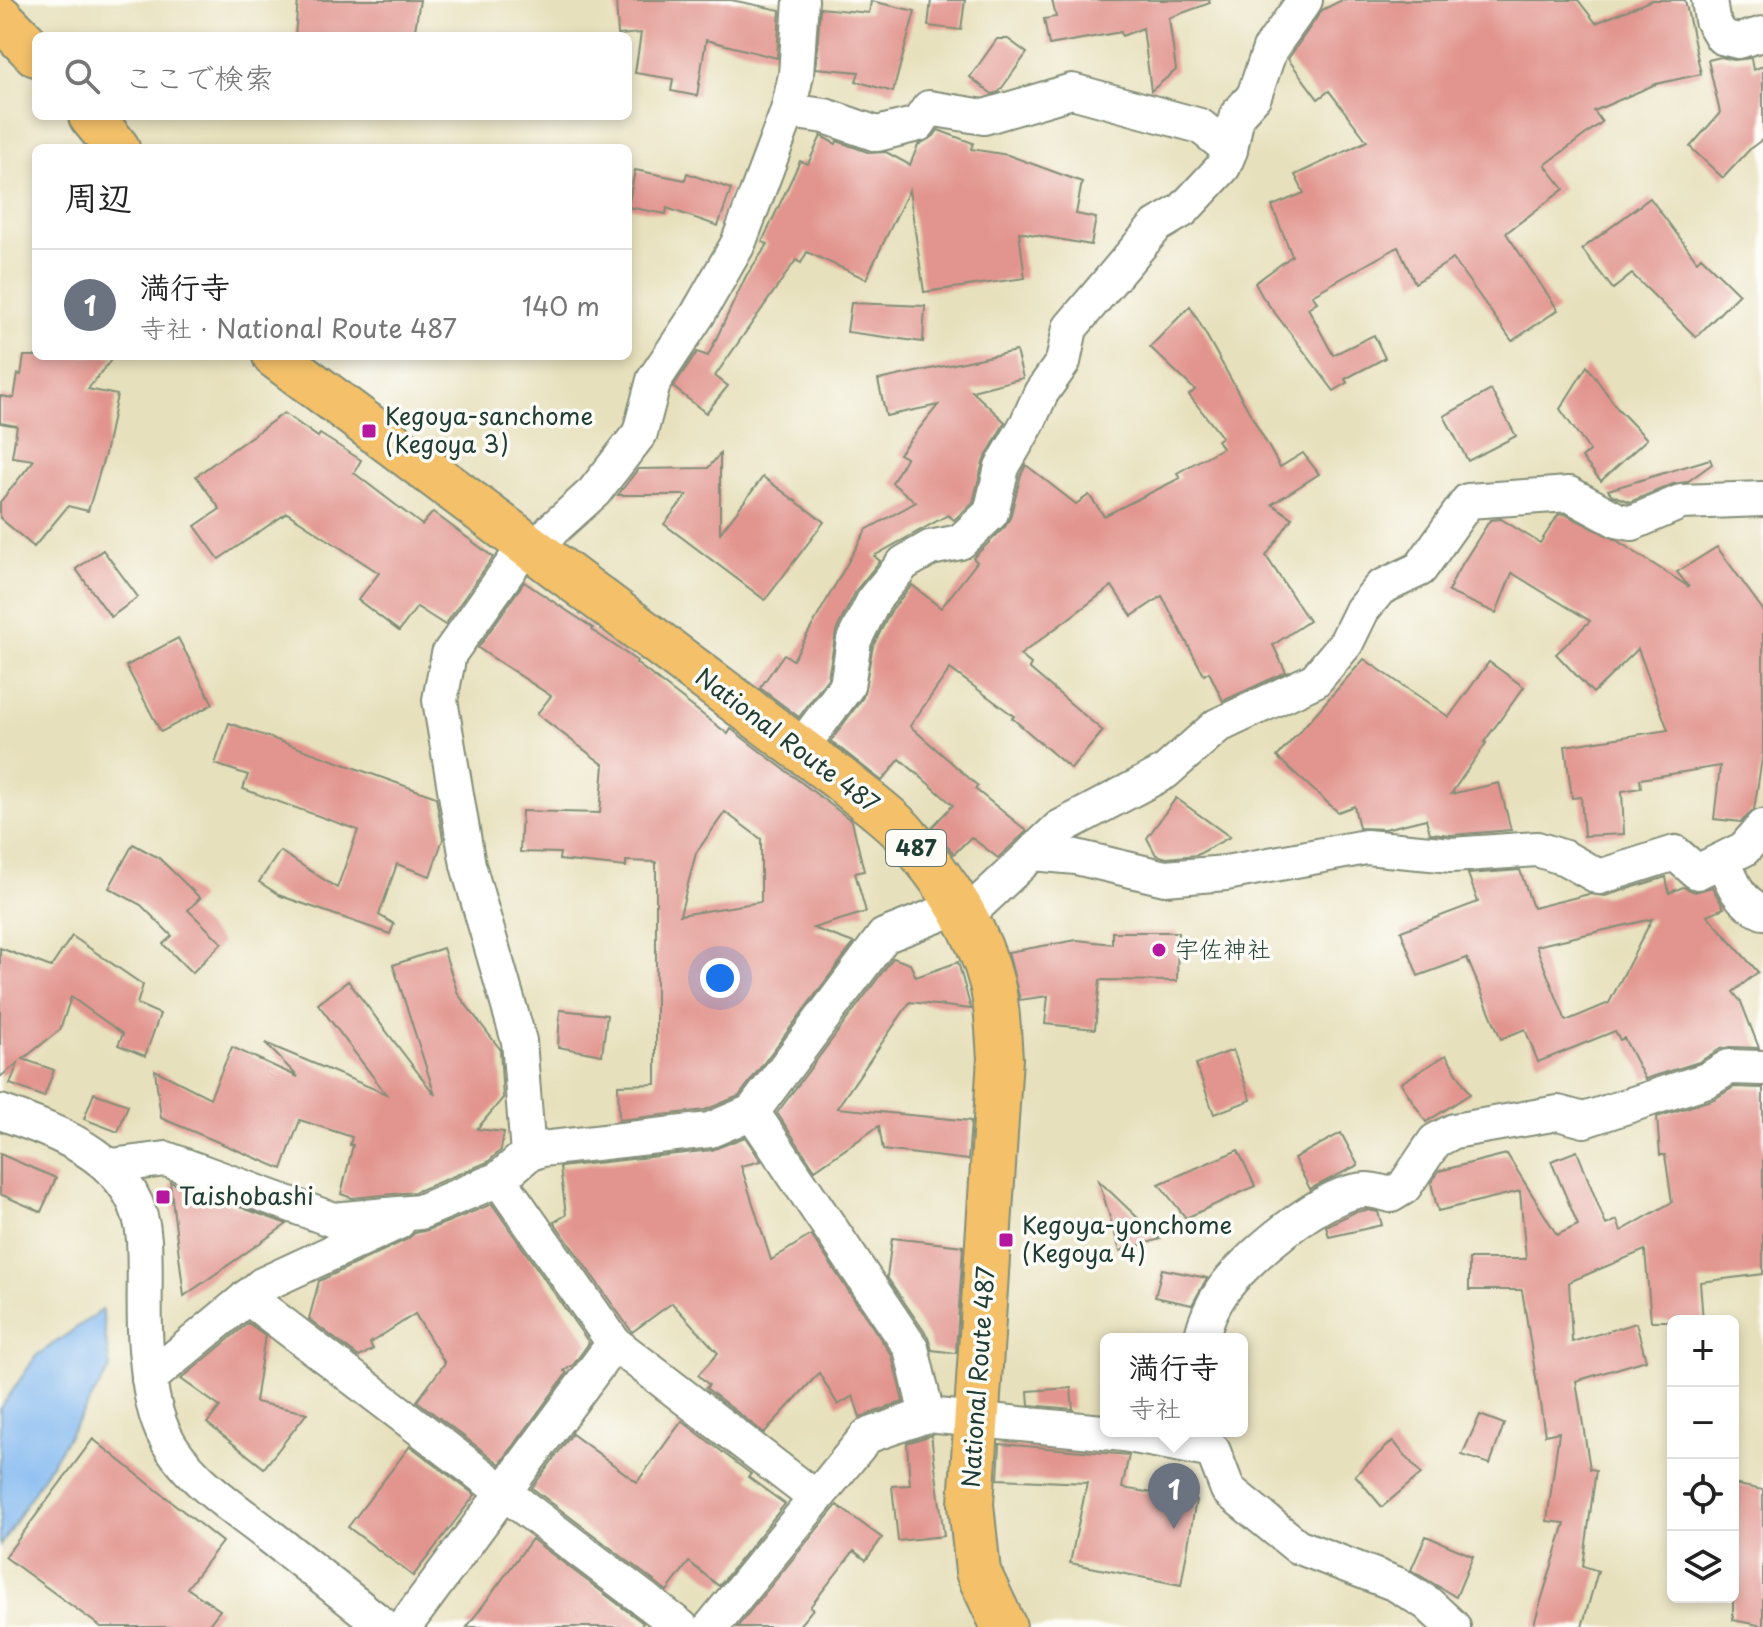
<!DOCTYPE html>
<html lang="ja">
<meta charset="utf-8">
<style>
body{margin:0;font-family:"Playpen Sans","Klee One",sans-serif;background:#f2f2f2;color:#222}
.controls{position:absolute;right:24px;bottom:24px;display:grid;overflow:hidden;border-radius:12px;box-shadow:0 4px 12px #0003}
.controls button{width:72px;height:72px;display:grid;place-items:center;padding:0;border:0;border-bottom:2px solid #e0e0e0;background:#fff;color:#222;font:40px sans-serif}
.you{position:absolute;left:720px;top:978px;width:28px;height:28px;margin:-20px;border:6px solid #fff;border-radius:50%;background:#1a73e8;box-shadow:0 0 0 12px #1a73e833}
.badge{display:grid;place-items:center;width:52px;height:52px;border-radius:50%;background:#2563eb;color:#fff;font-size:26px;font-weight:700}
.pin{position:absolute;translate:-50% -66px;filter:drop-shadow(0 2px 4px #0008)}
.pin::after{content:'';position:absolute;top:42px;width:28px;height:24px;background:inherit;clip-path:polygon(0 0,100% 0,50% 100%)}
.popup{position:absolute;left:1100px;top:1333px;width:148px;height:104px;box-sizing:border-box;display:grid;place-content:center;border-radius:12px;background:#fff;filter:drop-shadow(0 2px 6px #0005);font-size:26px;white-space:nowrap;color:#767676}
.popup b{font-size:30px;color:#222}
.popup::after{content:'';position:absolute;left:50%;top:100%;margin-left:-16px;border:16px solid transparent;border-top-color:#fff}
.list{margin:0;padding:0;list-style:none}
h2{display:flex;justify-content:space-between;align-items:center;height:104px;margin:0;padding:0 32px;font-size:34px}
h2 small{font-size:26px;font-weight:400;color:#767676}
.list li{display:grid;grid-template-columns:52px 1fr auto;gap:24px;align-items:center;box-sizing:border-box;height:112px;padding:0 32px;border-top:2px solid #e0e0e0}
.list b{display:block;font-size:30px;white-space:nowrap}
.list p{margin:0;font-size:26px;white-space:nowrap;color:#767676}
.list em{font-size:26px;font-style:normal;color:#767676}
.icon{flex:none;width:44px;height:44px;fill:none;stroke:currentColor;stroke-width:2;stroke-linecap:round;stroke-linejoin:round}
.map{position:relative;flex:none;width:1763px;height:1627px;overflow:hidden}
.search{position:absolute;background:#fff;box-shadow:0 4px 12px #0003;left:32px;top:32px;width:600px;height:88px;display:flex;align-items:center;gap:20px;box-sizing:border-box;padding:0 28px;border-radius:12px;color:#767676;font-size:30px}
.panel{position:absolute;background:#fff;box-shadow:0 4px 12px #0003;left:32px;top:144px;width:600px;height:216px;border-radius:12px}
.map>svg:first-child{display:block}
.water{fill:#80b7f0;stroke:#507a92;stroke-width:2}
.building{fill:#e2958f;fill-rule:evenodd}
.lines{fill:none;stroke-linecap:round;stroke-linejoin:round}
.minor-casing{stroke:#838e78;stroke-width:38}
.highway-casing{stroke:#838e78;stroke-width:48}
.minor{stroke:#fff;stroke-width:34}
.highway{stroke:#f4c16b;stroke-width:44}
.poi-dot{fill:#b5179e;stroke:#fdfcf7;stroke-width:3}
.labels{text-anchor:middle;stroke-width:7;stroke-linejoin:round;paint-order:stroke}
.shield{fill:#fdfcf7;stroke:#62766e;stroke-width:2}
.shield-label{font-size:22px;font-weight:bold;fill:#1f3d34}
.poi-label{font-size:24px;fill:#1f3d34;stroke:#fdfcf7;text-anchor:start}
.street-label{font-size:24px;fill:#1f3d34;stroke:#fdfcf7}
</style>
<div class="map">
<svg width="1763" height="1627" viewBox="0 0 1763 1627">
<rect width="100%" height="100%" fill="#fdfcf7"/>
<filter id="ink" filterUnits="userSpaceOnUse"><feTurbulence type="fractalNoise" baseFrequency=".0125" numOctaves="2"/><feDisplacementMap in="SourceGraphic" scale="16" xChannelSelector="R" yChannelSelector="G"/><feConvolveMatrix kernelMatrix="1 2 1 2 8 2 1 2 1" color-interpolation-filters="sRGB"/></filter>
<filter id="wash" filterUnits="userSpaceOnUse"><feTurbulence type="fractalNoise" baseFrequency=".006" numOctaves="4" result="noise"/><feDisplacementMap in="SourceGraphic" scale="32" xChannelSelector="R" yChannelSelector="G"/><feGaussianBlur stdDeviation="1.8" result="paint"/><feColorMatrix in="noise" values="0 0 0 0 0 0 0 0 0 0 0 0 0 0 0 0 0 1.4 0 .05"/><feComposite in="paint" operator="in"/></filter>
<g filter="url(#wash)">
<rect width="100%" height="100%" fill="#e7e0bc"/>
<polygon class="water" points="102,1310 110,1369 0,1546 0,1409 36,1356"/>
<g id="blocks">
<g class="building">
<polygon points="298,0 420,0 414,36 295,36"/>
<polygon points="616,0 731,0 780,10 777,58 706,40 697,96 671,91 673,79 635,73 641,33 618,35"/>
<polygon points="931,0 965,0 961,30 928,26"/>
<polygon points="1052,0 1209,0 1210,3 1169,18 1176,70 1151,91 1143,28 1122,36 1121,32 1049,45 1044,19 1056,17"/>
<polygon points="1342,0 1578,0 1596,23 1652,0 1685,0 1701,74 1656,84 1594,111 1602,122 1545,165 1564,189 1506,233 1558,310 1512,341 1453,259 1415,283 1398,247 1312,295 1317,302 1308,308 1333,355 1374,335 1385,358 1345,379 1347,383 1334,391 1262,296 1255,283 1292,256 1272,206 1304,193 1295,175 1367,141 1329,91 1318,99 1288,59 1322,10"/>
<polygon points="871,1 915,11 893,92 856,81 859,72 816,68 820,8 869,13"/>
<polygon points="997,39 1008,39 1027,53 999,92 992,94 970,77"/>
<polygon points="1721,57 1734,60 1751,58 1753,70 1763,66 1763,139 1751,148 1723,178 1690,147 1720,113 1708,60"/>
<polygon points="938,130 973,143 971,149 1008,155 1082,182 1076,214 1096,218 1091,245 1019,232 1025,278 924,292 909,190 866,279 807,252 801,263 796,260 715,376 728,386 706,413 673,387 697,352 708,356 746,276 768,244 762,242 800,161 808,164 821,136 836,144 837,141 870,153 886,152 910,165 918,145 934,136"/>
<polygon points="635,170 685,180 687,173 731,189 718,226 667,208 666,214 628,207"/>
<polygon points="1650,198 1697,261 1701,257 1739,294 1696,337 1632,274 1613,289 1582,249"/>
<polygon points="851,303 925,306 923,342 847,332"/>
<polygon points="1190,306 1280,467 1303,453 1319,474 1272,504 1292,518 1266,556 1309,621 1273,645 1286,672 1223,701 1209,672 1204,675 1162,596 1132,616 1112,586 1020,655 1031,664 1029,668 1103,731 1071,769 1012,718 1014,716 950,669 910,726 978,786 975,789 1027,831 998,858 971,837 954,854 932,827 953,805 900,759 882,781 831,741 863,697 873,646 892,609 912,585 941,608 977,562 973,558 1005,527 1010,518 1021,475 1026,465 1076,504 1089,495 1104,516 1180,478 1177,473 1222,448 1217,440 1222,437 1189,395 1195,390 1150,347"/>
<polygon points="1016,351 1023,378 972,391 1005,422 983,462 973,502 954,520 948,515 874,556 880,561 857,589 836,631 828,678 799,717 760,688 784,654 793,660 866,530 916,502 892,483 906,458 899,454 938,405 886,416 878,380"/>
<polygon points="24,356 114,356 88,389 117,395 105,454 88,511 68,506 34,547 0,518 0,502 34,460 12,457 17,426 0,423 0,396 14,398 18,374 21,375"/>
<polygon points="1587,366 1618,409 1647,439 1601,481 1582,458 1590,451 1560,409"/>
<polygon points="1491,390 1516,436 1468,461 1444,416"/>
<polygon points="284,413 318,437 320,434 361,460 354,473 422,525 433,512 493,557 445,625 417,607 399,631 358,600 379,573 287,513 219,559 195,526 220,509 196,476"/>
<polygon points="720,454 720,533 763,477 824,522 765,600 664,524 687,495 618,495 638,469 708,468"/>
<polygon points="1710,459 1712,464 1687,482 1673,484 1630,502 1612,495 1608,490"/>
<polygon points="1565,514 1616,540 1689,587 1677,572 1717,547 1763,610 1763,752 1754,810 1741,822 1714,819 1720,766 1640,779 1641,788 1622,791 1624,834 1584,836 1581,797 1572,798 1565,746 1668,730 1638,649 1593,693 1556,654 1590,621 1512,573 1496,613 1448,592 1456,574 1490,520 1501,519 1540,543 1558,515"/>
<polygon points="103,550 138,597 111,617 76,569"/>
<path d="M524,582L593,628L592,630L637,661L636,663L728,734L731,729L852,821L864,871L855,873L866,912L813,928L854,943L739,1096L705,1110L619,1120L618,1085L656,1084V862L626,861V867L559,860L560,853L520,852L522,811L600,813L604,765L537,714L551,696L478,648ZM725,812L761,839V902L680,915L696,853Z"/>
<polygon points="178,638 213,704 161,732 126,666"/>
<polygon points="1364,659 1449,717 1489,662 1524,687 1484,742 1486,743 1451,794 1499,783 1511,830 1452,835 1430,833 1426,819 1385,829 1359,828 1354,806 1338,812 1277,757"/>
<polygon points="229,723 436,797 443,839 430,876 397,864 379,915 394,924 390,934 281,896 259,882 280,851 337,888 358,830 243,789 248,775 215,764"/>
<polygon points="1176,798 1230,837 1197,855 1167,858 1156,855 1147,838"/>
<polygon points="133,844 159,858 200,898 188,910 222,943 192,973 163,944 172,936 141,905 109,888"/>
<path d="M1520,870L1533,908L1589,894L1605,896L1666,877L1669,893L1683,887L1695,892L1712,887L1724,908L1707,915L1758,972L1733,992L1741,1002L1759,1048L1730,1047L1720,1049L1699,1062L1645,1079L1624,1038L1620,1040L1615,1031L1538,1062L1525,1029L1501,1039L1467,958L1418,976L1401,931L1478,902L1468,874ZM1652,919L1609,1003L1566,1021L1536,946Z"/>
<polygon points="1112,932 1178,932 1177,981 1100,980 1095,1029 1045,1024 1048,996 1020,1000 1008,952 1077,940 1112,944"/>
<polygon points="72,936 143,985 137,1004 160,1014 145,1056 118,1045 123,1034 71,997 60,1030 23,1059 54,1070 44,1097 10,1084 18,1063 0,1077 0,948 51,967"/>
<polygon points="443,948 458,994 500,1049 503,1098 477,1129 504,1132 501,1150 488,1162 415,1192 352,1198 341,1194 353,1145 350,1145 352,1137 300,1120 282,1169 161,1118 155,1070 210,1098 232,1047 298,1077 265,1043 386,1094 318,1004 348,981 435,1095 393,965"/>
<polygon points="893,958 910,964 916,977 958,962 971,1009 910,1002 837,1108 971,1121 968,1160 883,1150 879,1126 815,1170 777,1113"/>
<polygon points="560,1010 607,1015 602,1055 558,1047"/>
<polygon points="1233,1050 1251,1100 1214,1114 1196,1064"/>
<polygon points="1446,1055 1470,1094 1426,1122 1401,1083"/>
<polygon points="1734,1087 1763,1088 1763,1274 1700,1282 1703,1321 1651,1321 1645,1250 1569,1282 1572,1342 1636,1323 1646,1360 1576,1381 1590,1469 1596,1470 1583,1566 1598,1571 1582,1627 1533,1627 1565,1523 1547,1521 1559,1432 1545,1435 1522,1290 1469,1290 1469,1259 1526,1259 1520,1191 1438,1211 1431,1183 1439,1171 1507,1154 1557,1235 1578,1225 1551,1161 1577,1151 1606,1225 1617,1220 1621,1231 1672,1202 1665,1155 1660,1155 1657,1117 1714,1099"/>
<polygon points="94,1093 128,1105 118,1132 84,1119"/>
<polygon points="1341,1133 1358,1165 1310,1189 1294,1158"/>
<polygon points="745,1137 761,1161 741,1166 771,1260 811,1235 892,1356 903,1402 860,1417 853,1396 838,1405 819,1373 764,1433 706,1388 709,1385 698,1375 718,1353 672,1303 632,1332 554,1222 566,1215 560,1167 712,1150"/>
<polygon points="1238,1150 1255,1186 1186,1218 1159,1184"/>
<polygon points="0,1154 56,1178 41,1212 0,1194"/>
<polygon points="1099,1181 1160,1239 1120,1251"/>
<polygon points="170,1182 287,1224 184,1296"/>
<polygon points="492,1204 589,1343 573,1365 564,1371 567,1373 500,1464 417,1401 445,1363 415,1314 370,1343 373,1349 359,1357 309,1319 319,1281 406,1240 415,1233 428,1230"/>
<polygon points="1367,1210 1378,1212 1382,1225 1329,1237 1326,1226 1355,1212"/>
<polygon points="892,1238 963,1246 956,1353 932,1350 928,1337 887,1277"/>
<polygon points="1162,1269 1207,1278 1192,1305 1155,1297"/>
<polygon points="248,1323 265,1335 255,1402 307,1413 264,1468 207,1423 220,1407 181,1379"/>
<polygon points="1071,1388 1073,1409 1029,1405 1028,1391"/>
<polygon points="1480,1415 1504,1424 1490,1464 1462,1455"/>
<polygon points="682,1421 751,1474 748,1477 785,1504 719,1586 689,1562 667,1591 532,1488 572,1434 637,1482"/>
<polygon points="931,1435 944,1536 898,1541 892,1486 910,1485 907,1443"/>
<polygon points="93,1439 222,1542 187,1588 220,1610 207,1627 101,1627 5,1557"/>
<polygon points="1393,1441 1421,1474 1382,1507 1355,1475"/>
<polygon points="1000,1444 1129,1455 1122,1488 1196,1500 1181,1585 1070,1563 1087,1483 998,1479"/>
<polygon points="410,1446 475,1495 413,1576 348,1527"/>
<polygon points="1733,1484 1763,1490 1763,1626 1733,1620"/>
<polygon points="837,1505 882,1538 866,1560 854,1551 810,1607 813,1609 798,1627 737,1627"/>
<polygon points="1426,1536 1473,1556 1456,1597 1411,1570"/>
<polygon points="532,1539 643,1623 640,1627 467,1627"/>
</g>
</g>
</g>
<g filter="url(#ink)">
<use href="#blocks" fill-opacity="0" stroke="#838e78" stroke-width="2"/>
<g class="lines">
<defs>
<g id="minor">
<polyline points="1709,0 1712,20 1722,37 1738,41 1763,34"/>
<polyline points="788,111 825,116 877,134 918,124 929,108 984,117 1072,91 1200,126 1230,150"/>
<polyline points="527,544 449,654 440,700 468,865 519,1041 528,1154"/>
<polyline points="535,551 553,529 594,492 640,433 654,380 698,314 738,244 788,111 796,75 801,0"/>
<polyline points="800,749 847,686 854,640 875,598 904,563 930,548 960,542 991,513 1002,467 1027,424 1041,393 1063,362 1070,328 1156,226 1183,210 1223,167 1230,150 1237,115 1254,96 1270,49 1305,0"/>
<polyline points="1033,853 1076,857 1165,878 1226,873 1366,847 1452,855 1537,849 1565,858 1599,877 1675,853 1697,872 1744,849 1763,827"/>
<path d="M1723,860C1732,883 1739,902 1763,912"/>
<polyline points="965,917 1059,828 1165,772 1217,726 1315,680 1346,643 1362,610 1380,588 1420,569 1468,501 1569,494 1617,520 1632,523 1681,502 1763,499"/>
<path d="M0,1112C63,1134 139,1161 144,1240C146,1276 143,1313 146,1349C149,1378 151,1405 163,1432C184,1477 233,1507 271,1537C309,1567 347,1597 385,1627"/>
<polyline points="752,1112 911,1348 927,1415"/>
<polyline points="111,1166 166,1159 333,1220 420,1212 499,1179 528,1154 542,1149 710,1130 752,1112 884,936 958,907"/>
<polyline points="499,1179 614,1343 816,1498"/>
<polyline points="247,1297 681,1627"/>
<path d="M1201,1339C1205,1323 1211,1307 1221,1293C1243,1260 1325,1190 1366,1190C1374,1190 1383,1193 1391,1195L1404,1187L1435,1141L1454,1131L1558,1113L1584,1120L1707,1080L1729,1067L1763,1068"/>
<polyline points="149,1379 262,1285 398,1222"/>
<polyline points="404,1627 614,1343"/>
<polyline points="711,1627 867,1436 927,1415 1124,1434 1213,1451 1228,1490 1297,1546 1396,1584 1427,1603 1453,1627"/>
</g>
<g id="highway">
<polyline points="0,17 36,54"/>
<polyline points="91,116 117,148"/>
<path d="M275,356L840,779C860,796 884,812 902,831C941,874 978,927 992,984C998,1008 998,1034 1000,1058L971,1504L978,1572L1004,1627"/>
</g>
</defs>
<use href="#minor" class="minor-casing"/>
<use href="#highway" class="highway-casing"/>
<use href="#minor" class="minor"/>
<use href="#highway" class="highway"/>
</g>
</g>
<g class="poi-dot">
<rect x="361" y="423" width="16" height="16" rx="4"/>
<circle cx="1159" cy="950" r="8"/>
<rect x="155" y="1189" width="16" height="16" rx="4"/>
<rect x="998" y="1232" width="16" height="16" rx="4"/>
</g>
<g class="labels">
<rect class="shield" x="886" y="830" width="60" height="36" rx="6"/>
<g class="shield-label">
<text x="916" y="856">487</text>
</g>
<g class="poi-label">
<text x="385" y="425">Kegoya-sanchome<tspan x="385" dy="28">(Kegoya 3)</tspan></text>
<text x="1175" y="958">宇佐神社</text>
<text x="179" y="1205">Taishobashi</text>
<text x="1022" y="1234">Kegoya-yonchome<tspan x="1022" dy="28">(Kegoya 4)</tspan></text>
</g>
<g class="street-label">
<text transform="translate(787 741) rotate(37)" y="8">National Route 487</text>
<text transform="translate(979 1377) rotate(-86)" y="8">National Route 487</text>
</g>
</g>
</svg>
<div class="controls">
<button>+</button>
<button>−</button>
<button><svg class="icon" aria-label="locate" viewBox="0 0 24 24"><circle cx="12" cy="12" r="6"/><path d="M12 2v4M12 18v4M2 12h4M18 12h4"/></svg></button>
<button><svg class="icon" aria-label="layers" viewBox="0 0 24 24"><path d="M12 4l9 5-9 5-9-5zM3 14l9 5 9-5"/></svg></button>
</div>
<div class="you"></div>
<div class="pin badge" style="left:1174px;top:1529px;background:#6b7280">1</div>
<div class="popup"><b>満行寺</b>寺社</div>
<div class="search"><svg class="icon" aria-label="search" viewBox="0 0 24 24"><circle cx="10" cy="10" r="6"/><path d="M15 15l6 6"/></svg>ここで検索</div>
<section class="panel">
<h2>周辺<small></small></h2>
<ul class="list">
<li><span class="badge" style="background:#6b7280">1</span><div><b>満行寺</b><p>寺社 · National Route 487</p></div><em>140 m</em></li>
</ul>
</section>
</div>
